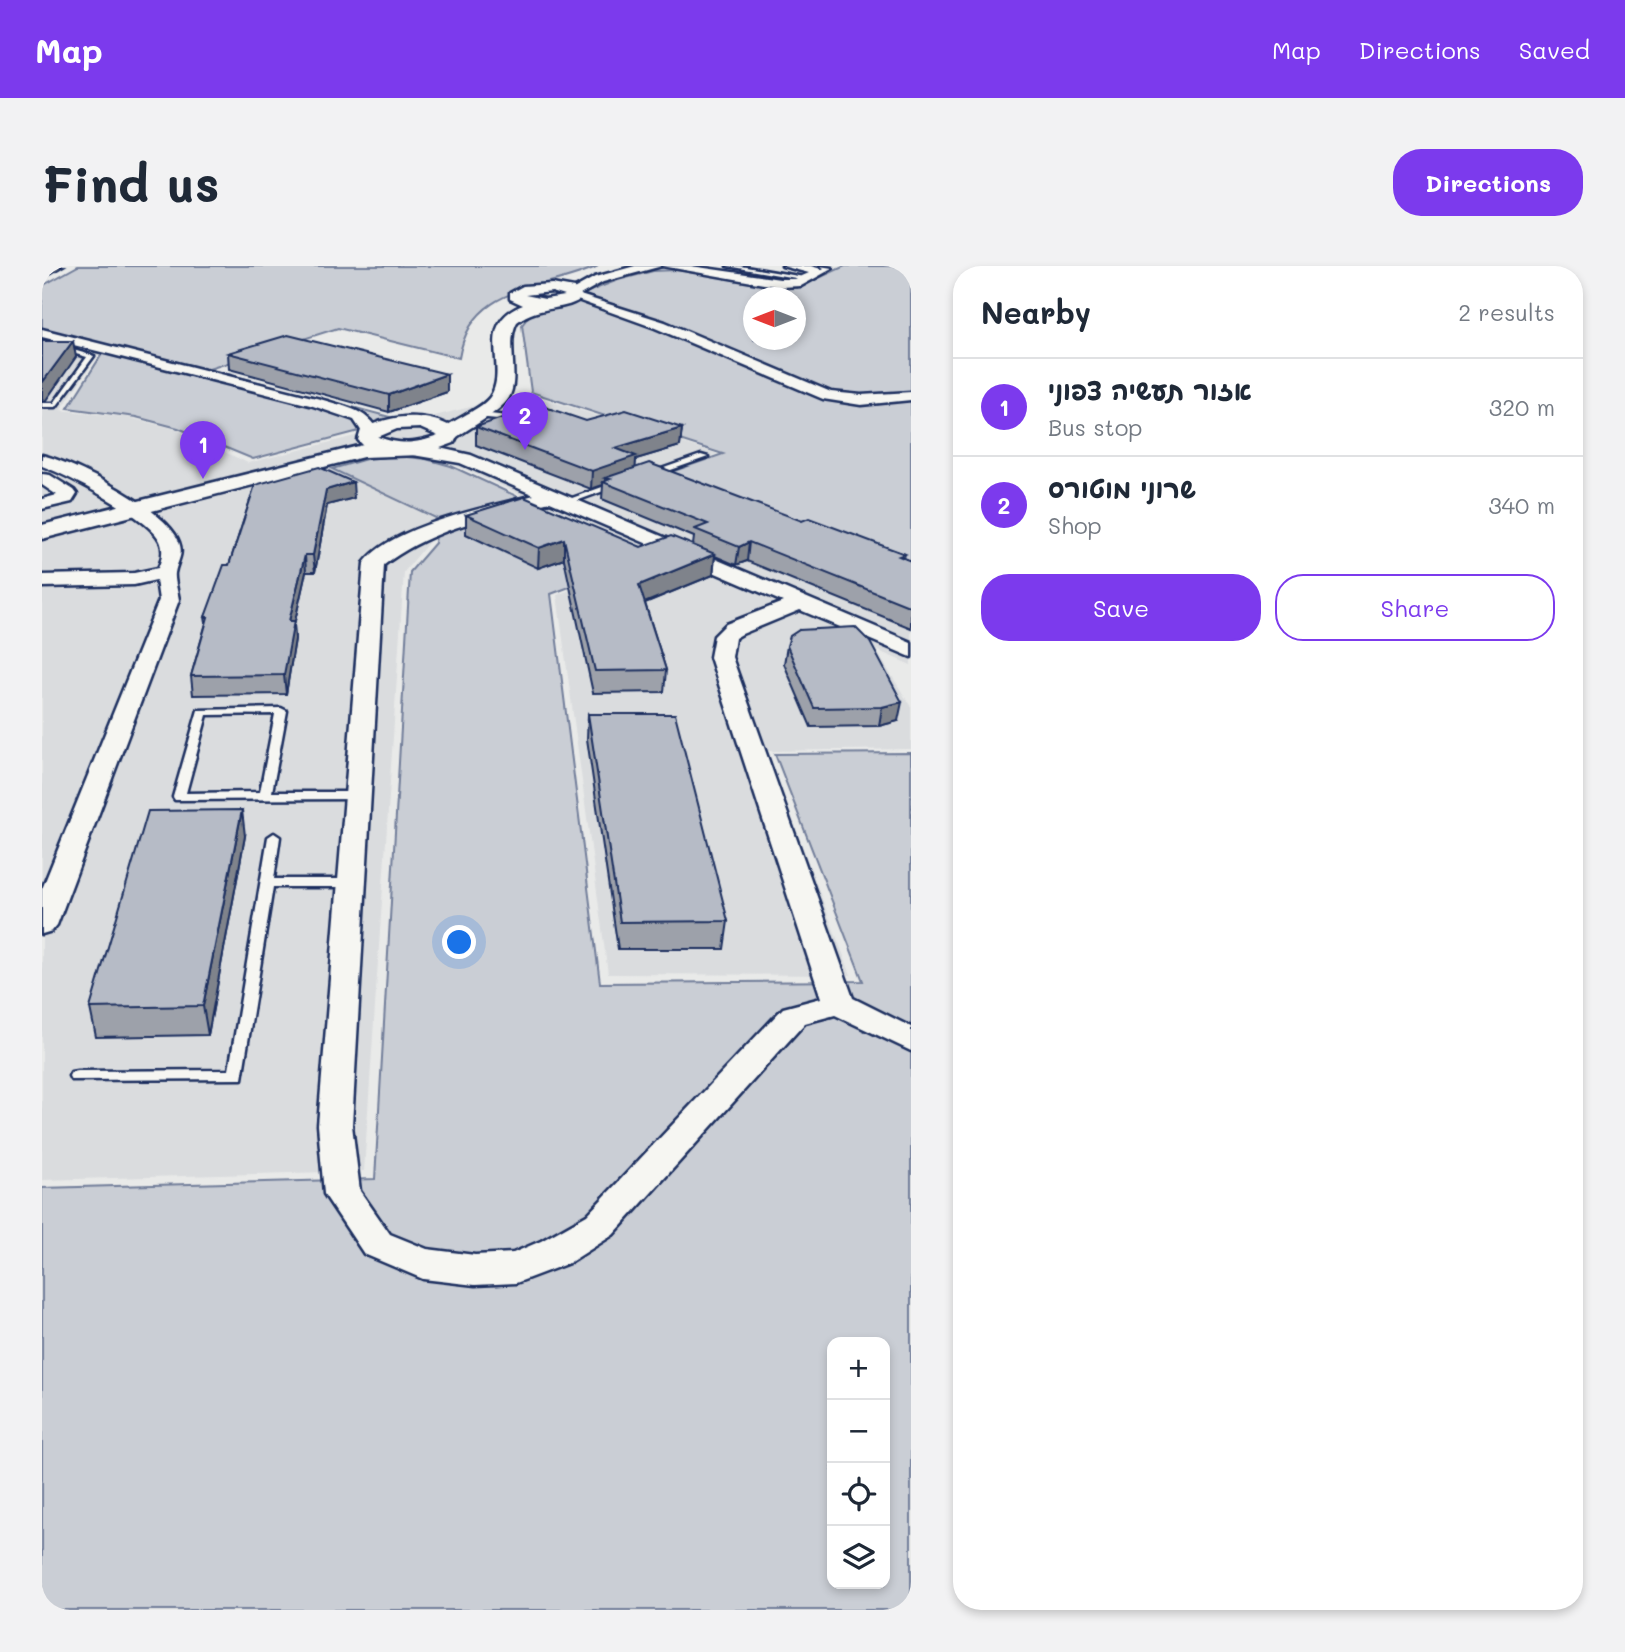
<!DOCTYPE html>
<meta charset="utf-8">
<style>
body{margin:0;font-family:Mali,"Playpen Sans Hebrew",sans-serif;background:#f2f2f3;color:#1f2937}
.controls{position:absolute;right:21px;bottom:21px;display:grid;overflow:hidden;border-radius:14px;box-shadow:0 4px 10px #0003}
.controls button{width:63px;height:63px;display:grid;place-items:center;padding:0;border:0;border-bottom:2px solid #e0e1e3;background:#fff;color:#1f2937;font:35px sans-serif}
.compass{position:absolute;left:701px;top:21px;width:63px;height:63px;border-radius:50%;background:#fff;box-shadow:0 4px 10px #0003;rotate:270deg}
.you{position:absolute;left:418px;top:677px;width:24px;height:24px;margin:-18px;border:5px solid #fff;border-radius:50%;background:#1a73e8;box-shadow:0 0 0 10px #1a73e833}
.badge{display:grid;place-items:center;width:46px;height:46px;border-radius:50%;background:#7c3aed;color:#fff;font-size:23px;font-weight:700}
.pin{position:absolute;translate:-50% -58px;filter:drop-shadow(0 2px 4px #0008)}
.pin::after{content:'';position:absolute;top:37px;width:24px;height:21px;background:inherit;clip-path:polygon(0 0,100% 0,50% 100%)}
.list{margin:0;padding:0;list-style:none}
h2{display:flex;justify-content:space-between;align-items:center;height:91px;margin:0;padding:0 28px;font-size:30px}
h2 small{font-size:23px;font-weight:400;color:#747a83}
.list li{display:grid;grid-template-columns:46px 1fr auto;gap:21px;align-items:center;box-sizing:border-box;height:98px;padding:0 28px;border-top:2px solid #e0e1e3}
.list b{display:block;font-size:26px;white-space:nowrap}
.list p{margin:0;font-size:23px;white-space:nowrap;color:#747a83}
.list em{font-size:23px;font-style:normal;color:#747a83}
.actions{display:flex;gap:14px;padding:21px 28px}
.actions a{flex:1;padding:16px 0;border:2px solid #7c3aed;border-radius:28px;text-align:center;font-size:24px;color:#7c3aed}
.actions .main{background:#7c3aed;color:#fff}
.icon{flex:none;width:38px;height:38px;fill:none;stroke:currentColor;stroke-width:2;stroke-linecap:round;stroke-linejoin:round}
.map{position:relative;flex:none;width:869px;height:1344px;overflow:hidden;border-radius:28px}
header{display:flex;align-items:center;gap:42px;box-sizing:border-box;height:98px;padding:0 35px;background:#7c3aed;color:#fff}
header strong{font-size:33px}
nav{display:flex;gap:38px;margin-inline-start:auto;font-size:24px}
.intro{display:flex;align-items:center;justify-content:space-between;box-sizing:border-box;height:168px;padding:0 42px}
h1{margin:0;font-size:49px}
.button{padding:18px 32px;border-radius:28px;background:#7c3aed;color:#fff;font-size:24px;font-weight:700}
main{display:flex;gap:42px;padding:0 42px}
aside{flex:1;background:#fff;border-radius:28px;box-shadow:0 4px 10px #0003}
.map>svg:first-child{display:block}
.built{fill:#dadcde}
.green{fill:#caced5;stroke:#727e9a;stroke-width:2;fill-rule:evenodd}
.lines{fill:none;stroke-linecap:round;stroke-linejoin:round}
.service-casing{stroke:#1b2f5e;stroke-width:5}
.minor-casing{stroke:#1b2f5e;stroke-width:5}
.tertiary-casing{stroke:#1b2f5e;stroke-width:5}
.service{fill:#f6f6f2;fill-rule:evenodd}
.minor{fill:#f6f6f2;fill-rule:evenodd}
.tertiary{fill:#f6f6f2;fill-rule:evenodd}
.wall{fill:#9da1aa;stroke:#1b2f5e;stroke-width:2}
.shaded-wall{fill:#7f838b;stroke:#1b2f5e;stroke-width:2}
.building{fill:#b6bbc6;stroke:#1b2f5e;stroke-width:2}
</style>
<header>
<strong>Map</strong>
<nav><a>Map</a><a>Directions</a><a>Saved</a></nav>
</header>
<div class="intro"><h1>Find us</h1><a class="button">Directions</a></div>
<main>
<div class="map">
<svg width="869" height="1344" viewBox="0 0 869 1344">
<rect width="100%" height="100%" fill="#e9eae9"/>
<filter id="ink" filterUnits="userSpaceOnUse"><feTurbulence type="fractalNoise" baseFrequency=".0143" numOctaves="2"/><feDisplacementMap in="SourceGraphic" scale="14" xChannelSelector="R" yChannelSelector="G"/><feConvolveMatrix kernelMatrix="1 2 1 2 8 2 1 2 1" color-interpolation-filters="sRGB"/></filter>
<g filter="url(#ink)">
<polygon class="built" points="0,64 62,80 19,144 84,151 134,163 206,197 484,127 675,188 620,206 869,306 869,399 834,384 869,441 869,483 724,485 809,709 566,708 515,329 614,291 413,199 387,191 356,188 322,191 283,200 393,253 386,277 362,306 322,905 0,914"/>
<g class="green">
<path d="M36,0H556C501,26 430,16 417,92L296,62L167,103L359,154L211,193L136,162L94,151L26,142L65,80L0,63V20Z"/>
<path d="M803,0H869V304L626,207L681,188L489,126L480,59L487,50L502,43L576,14L611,5L635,4L755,22ZM712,32H754V74H712Z"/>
<path d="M355,190L384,193L409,200L607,291L509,328L558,717L821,715L733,488L869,487V1344H0V922L333,913L368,306L393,277L396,253L290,203L324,193ZM790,1076H843V1318H790Z"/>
</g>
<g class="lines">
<defs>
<g id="service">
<polygon points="685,0 698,0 768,12 765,14"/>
<polygon points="778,0 790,2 780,7 777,5 782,2"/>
<polygon points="0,75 52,90 14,141 0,141 0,137 12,137 45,91 0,79"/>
<polygon points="438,147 466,150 478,147 482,149 466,154 435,151 434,149"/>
<polygon points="659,189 666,191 609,211 602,209"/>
<polygon points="574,216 581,218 526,238 519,236"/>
<path d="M239,442L245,445L230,526H316L322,530L320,533L133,534L131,531L156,444ZM233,448L218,526L144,527L165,449Z"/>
<polygon points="232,567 238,571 232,613 310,613 317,617 310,621 231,621 200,813 29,814 27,810 29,806 35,805 187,804 226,571"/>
</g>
<g id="minor">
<polygon points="593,0 620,0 561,16 538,29 623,56 789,126 819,129 869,126 869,134 819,139 781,133 613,62 527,31 528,25 553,11"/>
<polygon points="620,0 649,0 738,13 753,13 767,7 740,0 769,0 786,5 759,20 738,21"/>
<path d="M0,63L278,133C300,140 326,143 336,166L334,169H322L312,154L268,139L0,71Z"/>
<path d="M365,179L393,181L429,189L869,376V391L758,344L700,368L693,372L690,391L811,732L869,761V785L793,749L763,757L571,969L527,997L474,1017L433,1019L381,1013L322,988L282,928L276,859L322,297C350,259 448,241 492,229L418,197L359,187V181ZM508,236L741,336L684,358L672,370L668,391L779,732L741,742L545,949L499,975L471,987L433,989L385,983L348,968L318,925L310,859L342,299C390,262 450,251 508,236Z"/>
<path d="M0,189C33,197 125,243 137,276C142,289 135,295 133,307C132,314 136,326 137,334L15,659L10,665L0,668V623L117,334L114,314L92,319L0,321V309L92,307L116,302C120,294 122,284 118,275C108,252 25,209 0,200Z"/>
<polygon points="0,208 8,209 32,224 35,228 30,236 0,243 0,233 15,229 0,219"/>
</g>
<path id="tertiary" d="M510,18L532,22L541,31C525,46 498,38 475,56C462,79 482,119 462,138C449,151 430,160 415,171L412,177L379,189L321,191L0,273V259L321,179L316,174L319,164C346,149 378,146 406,159C418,151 440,142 448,131C468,102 431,58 481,39L468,33V27L481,20ZM510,26L523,30L503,33L483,29ZM378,162L396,170C373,178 359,179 336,171L355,163Z"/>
</defs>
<use href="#service" class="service-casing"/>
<use href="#minor" class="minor-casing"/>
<use href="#tertiary" class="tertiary-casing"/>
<use href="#service" class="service"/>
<use href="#minor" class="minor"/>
<use href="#tertiary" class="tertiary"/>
</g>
<g class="wall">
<polygon points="186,87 405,108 405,126 347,146 187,103"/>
<polygon points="544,155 640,162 638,180 594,193 593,202 863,288 862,292 869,295 869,362 705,295 694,299 673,290 671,309 603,337 624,404 622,426 551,427 522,293 496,302 424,268 424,249 599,281 651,279 652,271 560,233 561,219 549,223 434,179 434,161"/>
<polygon points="213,219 312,232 285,239 273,306 264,306 252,359 253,373 244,428 151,429 149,410 164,357 163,351 187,299"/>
<polygon points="757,364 856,455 837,460 769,461 742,398 745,380"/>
<polygon points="546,448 686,655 682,683 576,683 545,473"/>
<polygon points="203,570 166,769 54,771 48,742"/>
</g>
<g class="shaded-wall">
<polygon points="0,0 22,0 0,13"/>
<polygon points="31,75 34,91 4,134 0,135 0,117"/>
<polygon points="405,108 405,126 347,146 347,129"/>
<polygon points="640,162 638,180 594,193 593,209 568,213 563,212 563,216 561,216 561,219 549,223 550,205 573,182"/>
<polygon points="311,216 312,232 285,239 273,306 271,289 284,224"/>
<polygon points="522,273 522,293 496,302 497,282"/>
<polygon points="707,276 705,295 694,299 697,281"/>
<polygon points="673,288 671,309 595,340 597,319"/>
<polygon points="263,289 264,306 252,359 253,373 244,428 242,409 247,355"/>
<polygon points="860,436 856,455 837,460 840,441"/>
<polygon points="200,544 203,570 166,769 161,740"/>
</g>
<g class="building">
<polygon points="246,69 405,108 347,129 186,87"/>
<polygon points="0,75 31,75 0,117"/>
<polygon points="497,139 544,155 584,144 640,162 573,182 594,190 550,205 434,161"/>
<polygon points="607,197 760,255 767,252 863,288 857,290 869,295 869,341 707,276 697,281 653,263 666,258 561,216 568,213 563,212"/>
<polygon points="277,201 311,216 284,224 271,289 263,289 247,355 252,355 242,409 149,410 166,351 163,351 182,299 187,299 213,219"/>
<polygon points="482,231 599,281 629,270 673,288 597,319 624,404 553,405 522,273 497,282 424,249"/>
<polygon points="813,361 828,376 860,436 840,441 772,442 745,380 748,370 757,364"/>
<polygon points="546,448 633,448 686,655 578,656"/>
<polygon points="200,544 161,740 48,742 106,545"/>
</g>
</g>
</svg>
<div class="controls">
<button>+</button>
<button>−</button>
<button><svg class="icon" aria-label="locate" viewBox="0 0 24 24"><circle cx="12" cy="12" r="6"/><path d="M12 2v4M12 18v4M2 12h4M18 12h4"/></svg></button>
<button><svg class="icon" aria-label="layers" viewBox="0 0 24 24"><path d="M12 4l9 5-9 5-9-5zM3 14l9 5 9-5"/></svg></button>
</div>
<svg class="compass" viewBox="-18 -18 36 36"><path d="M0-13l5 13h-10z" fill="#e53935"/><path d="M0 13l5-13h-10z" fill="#747a83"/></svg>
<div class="you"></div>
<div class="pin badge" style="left:161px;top:213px">1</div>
<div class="pin badge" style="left:483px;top:184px">2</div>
</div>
<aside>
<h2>Nearby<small>2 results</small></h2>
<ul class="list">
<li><span class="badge">1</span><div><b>אזור תעשיה צפוני</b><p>Bus stop</p></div><em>320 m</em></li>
<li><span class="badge">2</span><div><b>שרוני מוטורס</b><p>Shop</p></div><em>340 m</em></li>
</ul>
<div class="actions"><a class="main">Save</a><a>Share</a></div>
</aside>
</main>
